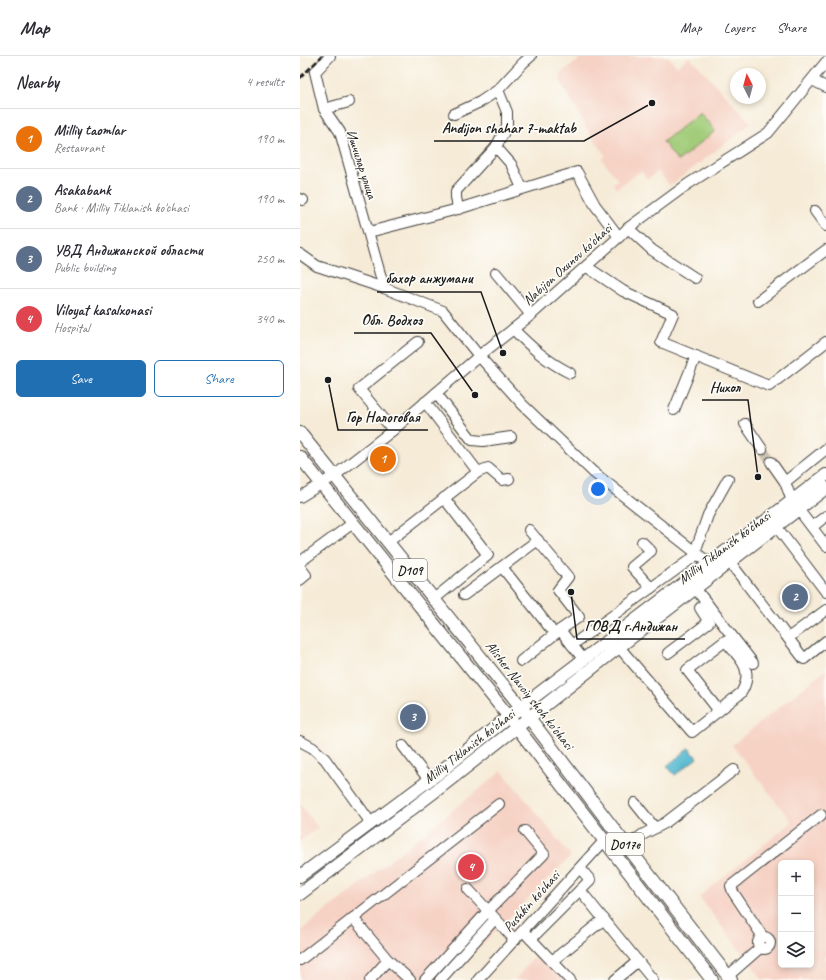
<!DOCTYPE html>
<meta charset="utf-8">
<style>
body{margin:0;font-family:Caveat,sans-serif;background:#f2f2f3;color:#2b2b33}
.controls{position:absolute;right:12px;bottom:12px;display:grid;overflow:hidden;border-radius:6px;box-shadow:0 2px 6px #0003}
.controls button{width:36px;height:36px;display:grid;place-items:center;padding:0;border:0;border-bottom:1px solid #e1e1e2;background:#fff;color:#2b2b33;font:20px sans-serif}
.compass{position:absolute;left:430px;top:12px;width:36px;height:36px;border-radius:50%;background:#fff;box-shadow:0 2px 6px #0003;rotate:354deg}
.you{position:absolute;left:298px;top:433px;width:14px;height:14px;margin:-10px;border:3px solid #fff;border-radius:50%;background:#1a73e8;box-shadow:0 0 0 6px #1a73e833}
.badge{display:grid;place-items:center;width:26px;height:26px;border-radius:50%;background:#1f6fb2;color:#fff;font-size:13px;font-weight:700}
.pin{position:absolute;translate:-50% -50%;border:2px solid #fff;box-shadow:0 1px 4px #0006}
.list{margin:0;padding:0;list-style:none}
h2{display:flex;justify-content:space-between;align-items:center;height:52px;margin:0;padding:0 16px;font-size:17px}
h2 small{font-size:13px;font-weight:400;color:#7c7c81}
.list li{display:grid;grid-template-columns:26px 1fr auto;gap:12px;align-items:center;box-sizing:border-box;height:60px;padding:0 16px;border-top:1px solid #e1e1e2}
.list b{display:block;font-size:15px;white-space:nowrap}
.list p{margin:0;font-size:13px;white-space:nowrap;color:#7c7c81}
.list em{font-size:13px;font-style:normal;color:#7c7c81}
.actions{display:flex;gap:8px;padding:12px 16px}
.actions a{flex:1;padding:9px 0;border:1px solid #1f6fb2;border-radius:6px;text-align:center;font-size:14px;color:#1f6fb2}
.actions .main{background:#1f6fb2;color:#fff}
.icon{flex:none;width:22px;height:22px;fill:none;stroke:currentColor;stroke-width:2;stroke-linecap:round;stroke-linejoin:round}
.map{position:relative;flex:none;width:526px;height:924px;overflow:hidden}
header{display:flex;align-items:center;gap:24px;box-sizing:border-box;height:56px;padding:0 20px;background:#fff;border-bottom:1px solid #e1e1e2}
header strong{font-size:19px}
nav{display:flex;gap:22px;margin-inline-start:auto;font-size:14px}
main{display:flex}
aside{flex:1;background:#fff}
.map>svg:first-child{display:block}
.built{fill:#f6d2c4;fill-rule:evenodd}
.green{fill:#a2cc79;stroke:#5f744a}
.water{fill:#52b8d0;stroke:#376a76}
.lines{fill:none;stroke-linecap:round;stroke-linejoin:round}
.minor-tunnel{stroke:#cac2b2;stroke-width:10;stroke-dasharray:10 5;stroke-linecap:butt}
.minor-casing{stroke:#3d3b38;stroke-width:12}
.major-casing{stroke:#3d3b38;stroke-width:14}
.minor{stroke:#fff;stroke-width:10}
.major{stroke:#fff;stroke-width:12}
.rail{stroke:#1c1c1c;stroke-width:2.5;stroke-dasharray:6 3;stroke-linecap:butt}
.labels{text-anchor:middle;stroke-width:3.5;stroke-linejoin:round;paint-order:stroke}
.shield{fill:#fdfcf7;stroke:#605f5e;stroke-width:1}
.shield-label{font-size:13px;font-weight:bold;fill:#1c1c1c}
.street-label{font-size:14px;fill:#1c1c1c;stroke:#fdfcf7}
.leader{fill:none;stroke:#1c1c1c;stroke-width:1.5}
.callout-dot{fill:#1c1c1c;stroke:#fdfcf7;stroke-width:1.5}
.callout-label{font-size:15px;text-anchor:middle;font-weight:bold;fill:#1c1c1c;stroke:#fdfcf7;stroke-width:3.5;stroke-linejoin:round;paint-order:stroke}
</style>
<header>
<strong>Map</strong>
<nav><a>Map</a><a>Layers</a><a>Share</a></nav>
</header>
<main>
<aside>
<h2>Nearby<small>4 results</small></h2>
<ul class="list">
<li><span class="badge" style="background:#e8710a">1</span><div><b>Milliy taomlar</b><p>Restaurant</p></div><em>190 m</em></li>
<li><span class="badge" style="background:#5c6f8a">2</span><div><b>Asakabank</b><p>Bank · Milliy Tiklanish ko'chasi</p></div><em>190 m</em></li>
<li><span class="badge" style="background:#5c6f8a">3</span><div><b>УВД Андижанской области</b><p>Public building</p></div><em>250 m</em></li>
<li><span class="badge" style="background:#e0444e">4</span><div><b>Viloyat kasalxonasi</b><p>Hospital</p></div><em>340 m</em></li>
</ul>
<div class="actions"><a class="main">Save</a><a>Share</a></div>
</aside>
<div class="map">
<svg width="526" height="924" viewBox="0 0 526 924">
<rect width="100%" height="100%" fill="#fdfcf7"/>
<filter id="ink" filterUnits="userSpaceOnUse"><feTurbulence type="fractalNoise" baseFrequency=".025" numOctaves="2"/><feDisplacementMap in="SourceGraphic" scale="8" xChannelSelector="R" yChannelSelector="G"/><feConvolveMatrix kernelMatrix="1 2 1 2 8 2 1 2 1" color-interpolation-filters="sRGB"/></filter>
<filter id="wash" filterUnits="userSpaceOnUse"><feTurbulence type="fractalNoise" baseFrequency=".012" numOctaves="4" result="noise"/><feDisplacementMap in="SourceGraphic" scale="16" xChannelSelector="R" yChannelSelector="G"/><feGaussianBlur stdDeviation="0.9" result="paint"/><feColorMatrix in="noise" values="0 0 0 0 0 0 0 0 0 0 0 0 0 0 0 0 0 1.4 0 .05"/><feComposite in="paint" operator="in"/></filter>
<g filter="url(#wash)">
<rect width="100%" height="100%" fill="#f6ebd7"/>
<g class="built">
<polygon points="280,0 368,0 377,11 389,0 451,67 370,130 358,115 347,124 341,115 316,133 313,127 318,124 302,103 306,100 287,73 261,26 260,17 277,6"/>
<path d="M526,614V924H463L399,841L492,766L432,689ZM481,807H511V909H481Z"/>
<polygon points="202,715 271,800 146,924 0,924 0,875 68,822"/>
<polygon points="0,748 18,772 0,785"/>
<polygon points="237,897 265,924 215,924"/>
</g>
<polygon class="green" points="400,56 415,75 378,105 363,86"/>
<polygon class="water" points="389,692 397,702 375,719 367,710"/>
</g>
<g filter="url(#ink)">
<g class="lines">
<polyline class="minor-tunnel" points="462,393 471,406"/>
<defs>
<g id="minor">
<polyline points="30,0 15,16 24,53 40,76 84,232"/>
<polyline points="512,24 526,31"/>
<polyline points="24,53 49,46"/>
<polyline points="154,58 180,46 198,34"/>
<polyline points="196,91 211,108 222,132"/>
<polyline points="0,143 3,144"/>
<polyline points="158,153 277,116 295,149 319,181"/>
<polyline points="515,155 526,170"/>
<polyline points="328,172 352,194 395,222"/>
<polyline points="69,176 158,153 156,141 156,135 196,91 207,70 207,56 198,34 223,7 231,0"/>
<polyline points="0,198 17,210 84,232 143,255 179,300 223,349 293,416 409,507"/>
<polyline points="287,211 323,235 373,258 361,286 469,330 526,286"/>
<polyline points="196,217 231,259"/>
<polyline points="458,245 526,194"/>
<path d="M213,273C231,291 246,305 270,317"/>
<polyline points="136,337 172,384 183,385 211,381"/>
<polyline points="125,346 178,416 188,412 202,424 209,423"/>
<polyline points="374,354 396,300"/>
<polyline points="445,368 462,393"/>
<polyline points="93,374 59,333 118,286"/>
<polyline points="471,406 485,426"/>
<polyline points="0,441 34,420 93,374 179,300 231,259 319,181 328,172 388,128 468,77 526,6"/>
<polyline points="492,445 485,426 526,393"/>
<polyline points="498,453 526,490"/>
<polyline points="476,470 526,536"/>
<polyline points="512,471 526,460"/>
<polyline points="229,474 268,521 258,534 279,561 260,574 284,604"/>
<polyline points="88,486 178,416"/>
<polyline points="342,486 351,495 332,511 351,532"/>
<polyline points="395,496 408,459 428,423"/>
<polyline points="429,505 488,582 526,554"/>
<polyline points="0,506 53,467"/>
<polyline points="0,511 6,519 0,524"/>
<polyline points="202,511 250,572"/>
<polyline points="395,532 453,607"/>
<polyline points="164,539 238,484"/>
<polyline points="134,543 188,499 144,442"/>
<polyline points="488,582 504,603 526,585"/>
<polyline points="272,589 398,498"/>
<path d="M319,591L392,676L441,637C455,614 440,602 425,585L387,614L419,655"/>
<polyline points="368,597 409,566 400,552 407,547"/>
<polyline points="221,605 260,574"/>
<polyline points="0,685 13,692 25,703 71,767"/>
<polyline points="103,690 129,724"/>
<polyline points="335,747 355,772"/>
<polyline points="327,790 342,779 365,767 434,714"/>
<polyline points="168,833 215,884"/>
<polyline points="280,834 353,924"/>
<polyline points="53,862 88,904"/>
<polyline points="227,879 270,924"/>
<polyline points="463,881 433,836 431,830 521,759"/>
<circle cx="464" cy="887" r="6"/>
<polyline points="231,883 290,824 280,812"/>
<polyline points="0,904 199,748"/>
<polyline points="252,905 304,863"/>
<polyline points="428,920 461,891"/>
<polyline points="70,924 88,904 110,924"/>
<polyline points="125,924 188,855 244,798 225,775"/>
<polyline points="140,924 195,863"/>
<polyline points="178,924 304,785"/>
<polyline points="315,924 338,905"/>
</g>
<g id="major">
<polyline points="0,377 221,651 316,776 431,924"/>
<polyline points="0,401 209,661 412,924"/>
<polyline points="0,820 136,719 221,651 526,419"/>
<polyline points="0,838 142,730 319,591 526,432"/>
</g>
</defs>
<use href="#minor" class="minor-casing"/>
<use href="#major" class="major-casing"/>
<use href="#minor" class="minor"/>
<use href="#major" class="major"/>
<polyline class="rail" points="0,22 22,0"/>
</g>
</g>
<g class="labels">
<g class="shield">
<rect x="93" y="503" width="34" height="22" rx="3"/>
<rect x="306" y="777" width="38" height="22" rx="3"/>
</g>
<g class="shield-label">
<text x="110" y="519">D109</text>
<text x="325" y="793">D017e</text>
</g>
<g class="street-label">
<text transform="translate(62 108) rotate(72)" y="5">Ишчилар улица</text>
<text transform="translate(267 208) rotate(-42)" y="5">Nabijon Oxunov ko'chasi</text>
<text transform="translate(424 491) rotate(-37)" y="5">Milliy Tiklanish ko'chasi</text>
<text transform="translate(230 639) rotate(52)" y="5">Alisher Navoiy shoh ko'chasi</text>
<text transform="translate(169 690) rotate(-38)" y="5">Milliy Tiklanish ko'chasi</text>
<text transform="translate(231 845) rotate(-48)" y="5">Pushkin ko'chasi</text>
</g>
</g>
<path class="leader" d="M352 47L284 85H134M203 297L181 236H77M175 339L131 277H54M458 421L448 344H402M28 324L38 374H128M271 536L277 583H385"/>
<g class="callout-dot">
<circle cx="352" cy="47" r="4"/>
<circle cx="203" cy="297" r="4"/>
<circle cx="175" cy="339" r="4"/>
<circle cx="458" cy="421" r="4"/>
<circle cx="28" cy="324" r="4"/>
<circle cx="271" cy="536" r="4"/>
</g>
<g class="callout-label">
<text x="209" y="77">Andijon shahar 7-maktab</text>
<text x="129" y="227">бахор анжумани</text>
<text x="92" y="269">Обл. Водхоз</text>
<text x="425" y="336">Нихол</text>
<text x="83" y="366">Гор Налоговая</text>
<text x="331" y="575">ГОВД г.Андижан</text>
</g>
</svg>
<div class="controls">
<button>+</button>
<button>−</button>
<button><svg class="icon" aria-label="layers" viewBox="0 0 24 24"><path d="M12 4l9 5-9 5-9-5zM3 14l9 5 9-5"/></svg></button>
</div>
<svg class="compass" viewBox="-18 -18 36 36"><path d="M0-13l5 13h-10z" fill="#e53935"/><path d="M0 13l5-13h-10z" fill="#7c7c81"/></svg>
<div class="you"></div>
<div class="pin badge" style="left:83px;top:403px;background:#e8710a">1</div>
<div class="pin badge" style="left:495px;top:541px;background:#5c6f8a">2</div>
<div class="pin badge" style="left:113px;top:661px;background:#5c6f8a">3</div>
<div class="pin badge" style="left:171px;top:811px;background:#e0444e">4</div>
</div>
</main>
